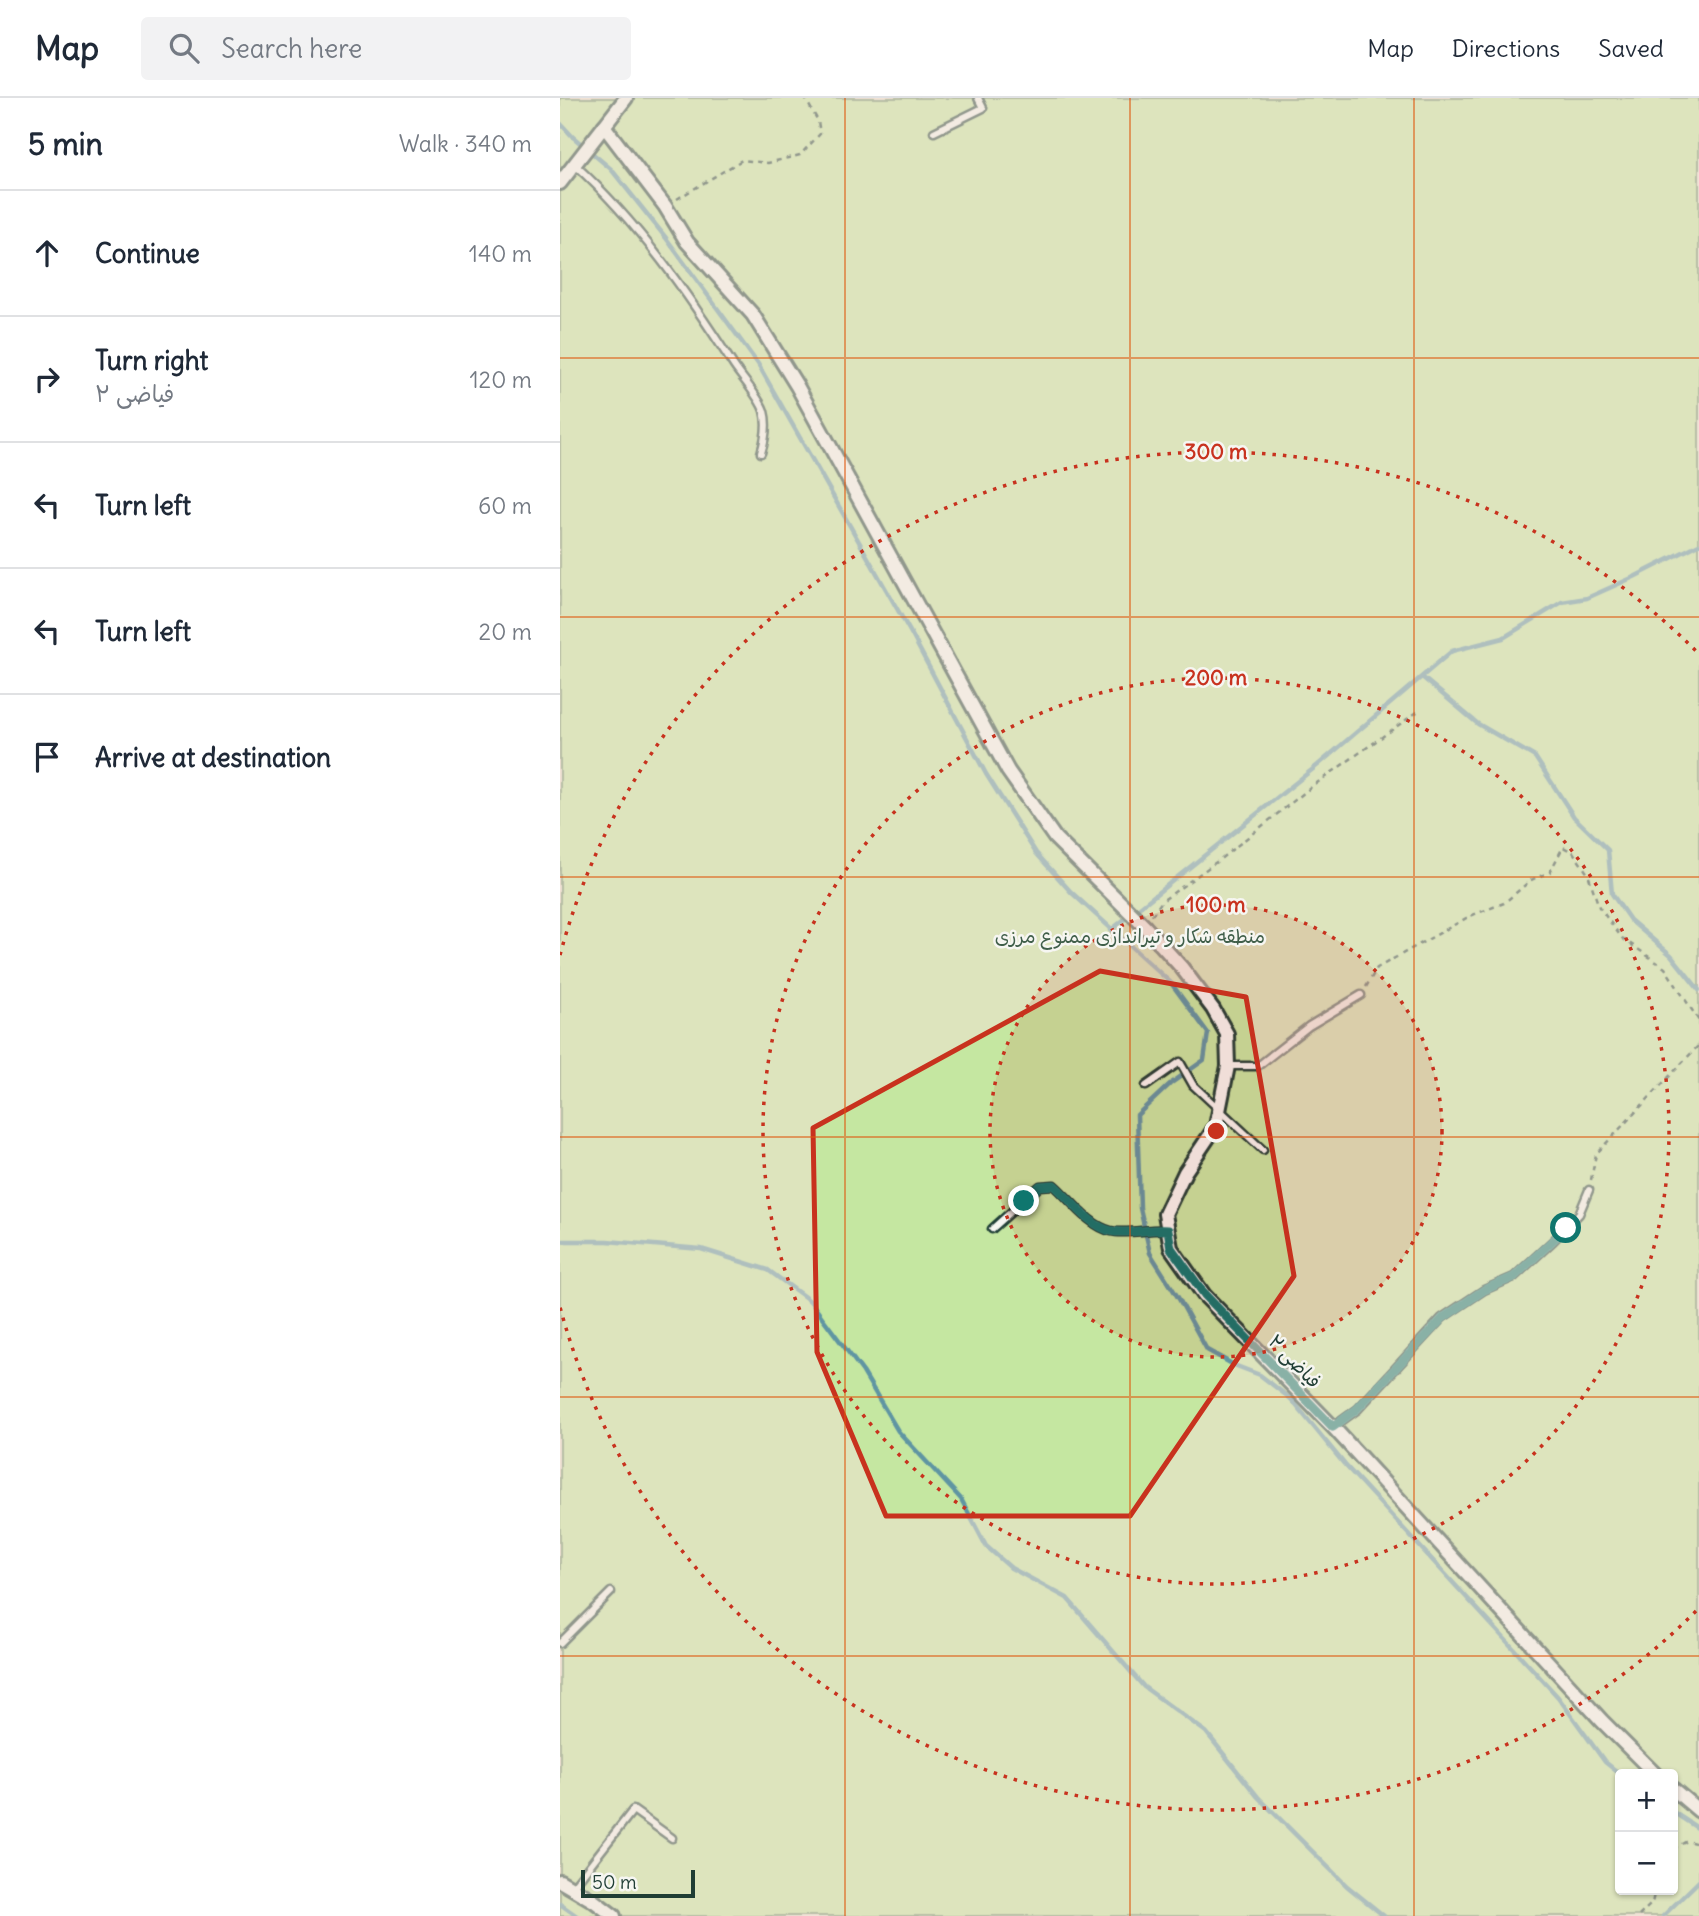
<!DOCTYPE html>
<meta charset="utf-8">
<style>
body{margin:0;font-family:Delius,"Playpen Sans Arabic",sans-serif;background:#f2f2f3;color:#1f2937}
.controls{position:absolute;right:21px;bottom:21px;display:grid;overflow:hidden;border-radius:7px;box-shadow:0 2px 5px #0004}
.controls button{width:63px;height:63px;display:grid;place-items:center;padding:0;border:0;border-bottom:2px solid #e0e1e3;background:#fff;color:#1f2937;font:35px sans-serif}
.scale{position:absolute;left:21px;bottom:18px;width:114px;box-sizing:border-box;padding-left:7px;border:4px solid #1f3d34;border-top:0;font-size:19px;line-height:24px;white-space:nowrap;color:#1f3d34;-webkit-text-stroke:5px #f6f6f2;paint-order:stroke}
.stop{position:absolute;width:21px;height:21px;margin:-16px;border:5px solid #0f766e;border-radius:50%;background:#fff}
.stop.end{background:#0f766e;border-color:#fff;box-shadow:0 2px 7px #0008}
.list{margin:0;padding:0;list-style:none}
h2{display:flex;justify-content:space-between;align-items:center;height:91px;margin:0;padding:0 28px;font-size:30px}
h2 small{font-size:23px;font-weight:400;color:#747a83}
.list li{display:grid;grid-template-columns:46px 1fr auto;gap:21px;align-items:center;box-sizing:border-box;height:126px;padding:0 28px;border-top:2px solid #e0e1e3}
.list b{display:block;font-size:26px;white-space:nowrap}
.list p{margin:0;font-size:23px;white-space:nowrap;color:#747a83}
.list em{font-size:23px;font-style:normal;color:#747a83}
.icon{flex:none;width:38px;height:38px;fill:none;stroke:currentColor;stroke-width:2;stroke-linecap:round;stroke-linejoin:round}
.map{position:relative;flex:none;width:1139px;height:1818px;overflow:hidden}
header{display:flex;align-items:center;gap:42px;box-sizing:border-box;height:98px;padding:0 35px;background:#fff;border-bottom:2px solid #e0e1e3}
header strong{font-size:33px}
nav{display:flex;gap:38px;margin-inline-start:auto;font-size:24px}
.search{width:490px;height:63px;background:#f2f2f3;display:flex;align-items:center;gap:18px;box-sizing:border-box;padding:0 24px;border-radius:7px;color:#747a83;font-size:26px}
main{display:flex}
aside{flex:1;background:#fff}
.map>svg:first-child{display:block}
.green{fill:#c5e7a1;stroke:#72926a;stroke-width:2;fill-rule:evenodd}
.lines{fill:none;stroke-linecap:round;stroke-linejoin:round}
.stream{stroke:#5f95a2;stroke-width:4.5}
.lane-casing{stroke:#1f3d34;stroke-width:11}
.street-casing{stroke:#1f3d34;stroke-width:18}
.path{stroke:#1f3d34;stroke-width:2.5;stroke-dasharray:5 5;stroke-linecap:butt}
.lane{stroke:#f6f6f2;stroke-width:6}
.street{stroke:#f6f6f2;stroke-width:12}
.route{stroke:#0f766e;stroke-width:9}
.marked{fill:none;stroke:#c8321e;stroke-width:5;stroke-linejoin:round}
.grid{fill:none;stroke:#de580e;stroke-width:2;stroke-opacity:0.55}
.ring{fill:none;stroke:#c8321e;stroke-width:3.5;stroke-dasharray:3.5 7}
.labels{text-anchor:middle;stroke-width:5;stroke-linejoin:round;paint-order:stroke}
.park-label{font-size:19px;fill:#405f4a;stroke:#f6f6f2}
.street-label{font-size:19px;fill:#1f3d34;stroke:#f6f6f2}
.centre{fill:#c8321e;stroke:#f6f6f2;stroke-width:3.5}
.ring-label{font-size:21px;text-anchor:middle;font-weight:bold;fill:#c8321e;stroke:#f6f6f2;stroke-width:5;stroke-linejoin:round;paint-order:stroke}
</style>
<header>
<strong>Map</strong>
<div class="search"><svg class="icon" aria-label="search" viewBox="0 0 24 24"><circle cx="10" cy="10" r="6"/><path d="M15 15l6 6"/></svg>Search here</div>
<nav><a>Map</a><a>Directions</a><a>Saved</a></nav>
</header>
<main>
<aside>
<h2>5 min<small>Walk · 340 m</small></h2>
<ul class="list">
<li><svg class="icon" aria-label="ahead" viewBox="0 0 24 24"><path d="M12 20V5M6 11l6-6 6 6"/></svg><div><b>Continue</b></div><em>140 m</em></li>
<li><svg class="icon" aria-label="right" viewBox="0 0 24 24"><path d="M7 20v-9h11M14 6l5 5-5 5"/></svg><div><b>Turn right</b><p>فیاضی ۲</p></div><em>120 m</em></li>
<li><svg class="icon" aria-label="left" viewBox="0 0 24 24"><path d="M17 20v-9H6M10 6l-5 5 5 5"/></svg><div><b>Turn left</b></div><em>60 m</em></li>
<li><svg class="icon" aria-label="left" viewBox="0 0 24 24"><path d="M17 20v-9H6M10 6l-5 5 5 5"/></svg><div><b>Turn left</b></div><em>20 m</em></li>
<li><svg class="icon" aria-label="arrive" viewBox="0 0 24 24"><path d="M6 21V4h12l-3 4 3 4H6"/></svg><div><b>Arrive at destination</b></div></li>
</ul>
</aside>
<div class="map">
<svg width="1139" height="1818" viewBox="0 0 1139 1818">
<rect width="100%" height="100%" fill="#f0e2d6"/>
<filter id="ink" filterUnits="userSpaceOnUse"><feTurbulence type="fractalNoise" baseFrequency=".0143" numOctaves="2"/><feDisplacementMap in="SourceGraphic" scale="14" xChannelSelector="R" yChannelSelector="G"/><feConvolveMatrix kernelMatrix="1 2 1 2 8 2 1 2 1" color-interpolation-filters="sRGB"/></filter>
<g filter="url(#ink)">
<path class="green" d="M0,0H1139V1818H0ZM1060,1676H1113V1792H1060Z"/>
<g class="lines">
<g class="stream">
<polyline points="0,25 13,39 51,71 106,140 198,266 352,537 426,676 476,755 511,794 611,885 648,935 644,962 610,986 577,1017 580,1110 590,1155 619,1201 647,1252 674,1267 700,1277 731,1301 785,1367 998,1599 1045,1664 1060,1676"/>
<polyline points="862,579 918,626 975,659 1014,719 1048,752 1052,796 1070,822 1111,857 1139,892"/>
<polyline points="551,832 758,667 892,553 943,540 1002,504 1027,500 1074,479 1139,446"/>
<polyline points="0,1143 47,1143 141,1151 208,1172 250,1203 303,1274 338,1333 401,1401 426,1448 451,1470 507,1500 584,1589 646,1634 698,1699 787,1788 824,1818"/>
<polyline points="1113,1714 1139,1731"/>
<polyline points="0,1806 17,1818"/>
<polyline points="1103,1818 1139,1783"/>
</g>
<defs>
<g id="lane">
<polyline points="374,34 423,10 418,0"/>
<path d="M14,66C78,124 128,196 174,268C182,280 200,300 204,313C208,327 205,342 201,355"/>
<polyline points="668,968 698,968 749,928 801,897"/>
<polyline points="586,988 620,964 633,987 703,1052"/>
<path d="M432,1131L480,1088L494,1087C511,1102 529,1128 551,1133C567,1137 590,1130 608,1132"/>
<polyline points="773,1329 798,1311 882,1220 924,1192 954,1179 993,1143 1019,1116 1029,1092"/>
<polyline points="0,1545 51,1494"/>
<polyline points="12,1790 73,1712 112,1740"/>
</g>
<g id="street">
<polyline points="44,28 105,108 127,144 193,217 237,288 448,673 495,740 585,829 622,870 653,911 667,936 668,968 656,1028 625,1074 605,1116 611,1150 644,1197 773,1329 1042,1623 1095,1676"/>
<polyline points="0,85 66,0"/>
<polyline points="1113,1691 1139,1713"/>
<polyline points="0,1783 34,1803 54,1818"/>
</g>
</defs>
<use href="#lane" class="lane-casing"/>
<use href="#street" class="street-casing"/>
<g class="path">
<polyline points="117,101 182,62 208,65 240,57 260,36 258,23 245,0"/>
<polyline points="592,817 602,803 659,762 754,687 860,612"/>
<polyline points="806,889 817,870 910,818 944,805 971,782 990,774 1003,749 1013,754 1028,776 1039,809 1062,840 1105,870 1139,923"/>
<polyline points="1031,1082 1036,1056 1139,947"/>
<polyline points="1113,1751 1127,1743 1139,1746"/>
<polyline points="1079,1818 1092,1805 1095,1792"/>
</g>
<use href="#lane" class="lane"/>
<use href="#street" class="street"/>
</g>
</g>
<g class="lines" filter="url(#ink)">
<path class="route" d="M464,1103L480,1088L494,1087C511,1102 529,1128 551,1133C567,1137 590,1130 608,1132L611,1150L645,1197L773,1329L797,1311L883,1220L924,1192L954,1179L1006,1130"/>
</g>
<path d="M0 0H1139V1818H0ZM540,873L686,899L734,1178L570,1418H326L257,1254L253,1030Z" fill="#f0e2d6" fill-opacity=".55" fill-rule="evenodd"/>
<path class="marked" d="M540,873L686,899L734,1178L570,1418H326L257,1254L253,1030Z"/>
<path class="grid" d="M285,0V1818M570,0V1818M854,0V1818M0,260H1139M0,519H1139M0,779H1139M0,1039H1139M0,1299H1139M0,1558H1139"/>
<circle cx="656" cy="1033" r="226" fill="#c8321e" fill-opacity=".12"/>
<g class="ring">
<circle cx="656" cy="1033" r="226"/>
<circle cx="656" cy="1033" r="453"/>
<path d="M1136 1513A679 679 0 0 1 0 1209M0 857A679 679 0 0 1 1136 553"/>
</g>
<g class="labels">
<g class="park-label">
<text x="570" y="845">منطقه شکار و تیراندازی ممنوع مرزی</text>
</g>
<g class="street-label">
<text transform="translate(735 1263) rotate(46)" y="7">فیاضی ۲</text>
</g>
</g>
<circle cx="656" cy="1033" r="10" class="centre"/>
<g class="ring-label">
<text x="656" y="361">300 m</text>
<text x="656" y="587">200 m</text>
<text x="656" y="814">100 m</text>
</g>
</svg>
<div class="controls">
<button>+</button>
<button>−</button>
</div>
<div class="scale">50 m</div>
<div class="stop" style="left:1006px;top:1130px"></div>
<div class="stop end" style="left:464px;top:1103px"></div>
</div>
</main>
